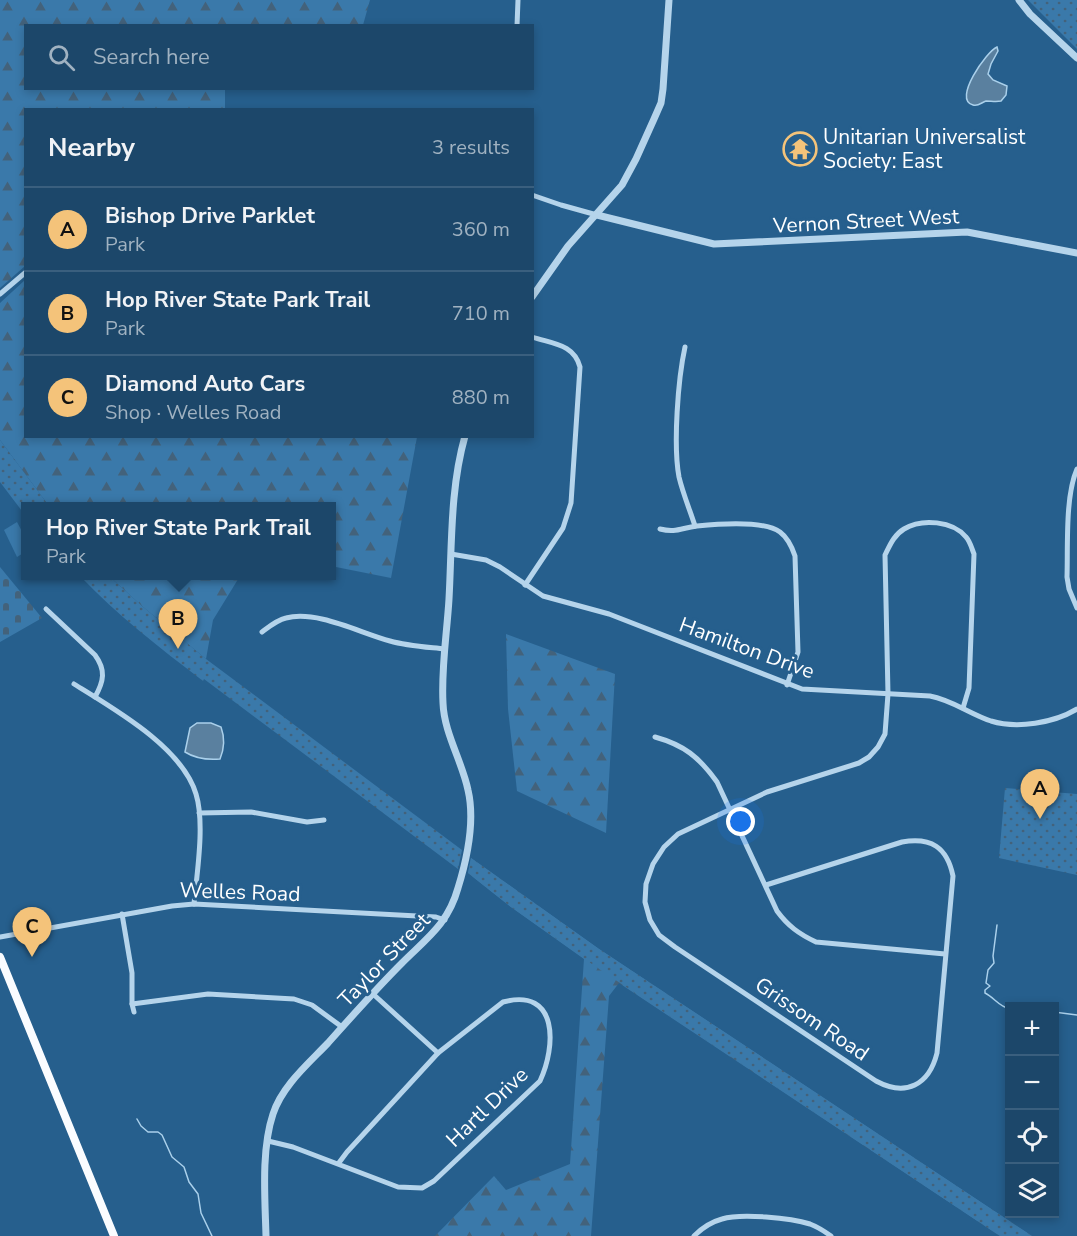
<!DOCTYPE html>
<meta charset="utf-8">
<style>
body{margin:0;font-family:"Nunito Sans",sans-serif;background:#295172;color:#f1f3f6}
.controls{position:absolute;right:18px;bottom:18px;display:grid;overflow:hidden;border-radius:0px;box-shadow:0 3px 9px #0003}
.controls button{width:54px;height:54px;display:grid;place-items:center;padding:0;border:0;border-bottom:2px solid #3a5f7e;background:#1c476a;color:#f1f3f6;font:30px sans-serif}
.you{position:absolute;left:741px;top:822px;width:21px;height:21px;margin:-15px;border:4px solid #fff;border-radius:50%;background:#1a73e8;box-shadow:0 0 0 9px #1a73e833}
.badge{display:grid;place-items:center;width:39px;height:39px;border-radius:50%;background:#f4c37a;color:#111;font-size:20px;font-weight:700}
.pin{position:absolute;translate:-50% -50px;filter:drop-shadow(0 2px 3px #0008)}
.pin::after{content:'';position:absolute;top:32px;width:21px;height:18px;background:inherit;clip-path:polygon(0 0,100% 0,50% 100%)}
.popup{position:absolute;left:21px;top:502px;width:315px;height:78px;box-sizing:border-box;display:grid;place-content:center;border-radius:0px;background:#1c476a;filter:drop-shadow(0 2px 4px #0005);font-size:20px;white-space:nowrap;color:#a0b2c1}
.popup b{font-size:22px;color:#f1f3f6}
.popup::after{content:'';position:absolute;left:50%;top:100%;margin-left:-12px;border:12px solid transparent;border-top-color:#1c476a}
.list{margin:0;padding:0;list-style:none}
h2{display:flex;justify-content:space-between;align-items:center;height:78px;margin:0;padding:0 24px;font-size:26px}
h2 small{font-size:20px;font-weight:400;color:#a0b2c1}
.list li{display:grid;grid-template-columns:39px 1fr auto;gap:18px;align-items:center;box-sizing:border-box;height:84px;padding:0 24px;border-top:2px solid #3a5f7e}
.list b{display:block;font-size:22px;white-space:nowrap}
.list p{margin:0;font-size:20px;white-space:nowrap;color:#a0b2c1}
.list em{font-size:20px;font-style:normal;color:#a0b2c1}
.icon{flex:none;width:33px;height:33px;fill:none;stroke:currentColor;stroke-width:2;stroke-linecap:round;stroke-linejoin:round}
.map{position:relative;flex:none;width:1077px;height:1236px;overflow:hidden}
.search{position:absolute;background:#1c476a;box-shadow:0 3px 9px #0003;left:24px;top:24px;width:510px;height:66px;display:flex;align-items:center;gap:15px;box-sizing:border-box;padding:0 21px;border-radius:0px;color:#a0b2c1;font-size:22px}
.panel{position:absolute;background:#1c476a;box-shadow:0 3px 9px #0003;left:24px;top:108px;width:510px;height:330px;border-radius:0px}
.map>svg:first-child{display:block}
.grass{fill:#3a79aa}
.forest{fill:url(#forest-firs)}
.cemetery{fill:url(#cemetery-stones)}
.park{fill:url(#park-dots)}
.water{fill:#5a809f;stroke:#aad0eb;stroke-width:1.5}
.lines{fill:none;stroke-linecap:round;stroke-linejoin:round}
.stream{stroke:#aad0eb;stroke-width:1.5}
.minor{stroke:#b5d4eb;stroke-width:5}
.tertiary{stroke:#b5d4eb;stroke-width:7}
.primary{stroke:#fafcff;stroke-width:8}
.labels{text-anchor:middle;stroke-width:6;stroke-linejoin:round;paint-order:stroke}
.poi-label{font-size:21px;fill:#fff;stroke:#265f8d;text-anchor:start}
.street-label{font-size:21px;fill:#fff;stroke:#265f8d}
</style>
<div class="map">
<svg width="1077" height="1236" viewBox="0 0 1077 1236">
<defs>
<pattern id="forest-firs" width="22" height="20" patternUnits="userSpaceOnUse" patternTransform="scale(1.5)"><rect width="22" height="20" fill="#3a79aa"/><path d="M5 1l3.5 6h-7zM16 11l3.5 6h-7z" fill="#43627b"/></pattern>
<pattern id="cemetery-stones" width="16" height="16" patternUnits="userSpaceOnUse" patternTransform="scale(1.5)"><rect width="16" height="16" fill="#3a79aa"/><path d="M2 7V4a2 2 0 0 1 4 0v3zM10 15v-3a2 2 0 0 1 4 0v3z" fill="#43627b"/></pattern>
<pattern id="park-dots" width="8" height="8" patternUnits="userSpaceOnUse" patternTransform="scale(1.5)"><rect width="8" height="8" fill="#3a79aa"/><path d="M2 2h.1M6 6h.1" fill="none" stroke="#43627b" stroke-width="1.8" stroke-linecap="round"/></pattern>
</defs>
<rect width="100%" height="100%" fill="#265f8d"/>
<polygon class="grass" points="17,522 25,537 25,552 17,557 4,530"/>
<g class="forest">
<polygon points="0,0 370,0 363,25 26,26 26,88 225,89 225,109 26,110 25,266 0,288"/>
<polygon points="25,280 26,436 417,437 391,578 331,566 331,506 47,506 46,502 0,440 0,303"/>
<polygon points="109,576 240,576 213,620 206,659 142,606"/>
<polygon points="506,634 615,674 606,833 517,791 508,709"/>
<polygon points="471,858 599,949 1032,1236 1000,1236 619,983 609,996 591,1236 435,1236 494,1176 506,1190 570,1164 584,959 511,907 468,873"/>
</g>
<polygon class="cemetery" points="0,567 42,618 0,642"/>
<g class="park">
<polygon points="1028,0 1077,0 1077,49"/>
<polygon points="0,440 46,502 47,506 25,506 25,515 0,482"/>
<path d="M80,576H109L142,606L206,659L462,850L458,869L204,679L203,681C160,648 117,615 80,576Z"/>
<polygon points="1005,788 1077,794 1077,875 999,858"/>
<polygon points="471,858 599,949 1032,1236 1000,1236 599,969 511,907 468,873"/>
</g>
<g class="water">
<path d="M997,47L998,51L991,64L988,74L993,80L1007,86L1006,95L1001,101C996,102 991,101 986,101C982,102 978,107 973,105C952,100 987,51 997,47Z"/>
<path d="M197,723H211L221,727C225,738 225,747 220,759C207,760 196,759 185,752L190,728Z"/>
</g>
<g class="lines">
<g class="stream">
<path d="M997,925L993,956L994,963L988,970L986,983L990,986L985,990V993C995,998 998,1006 1010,1009"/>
<polyline points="1054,1012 1077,1015"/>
<polyline points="137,1119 141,1126 148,1132 158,1132 162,1135 172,1157 184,1167 189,1182 198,1194 201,1213 212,1236"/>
</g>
<g class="minor">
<polyline points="517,26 518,0"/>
<polyline points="532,195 561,205 597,215"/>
<polyline points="0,294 26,272"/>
<path d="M685,347C678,379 673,445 679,477C683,494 690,510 695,526"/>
<path d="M1077,469C1065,496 1068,547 1067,577L1069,589L1077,608"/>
<path d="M660,529C676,533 681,528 697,526C717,524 763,520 780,532C788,538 792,547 795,556L798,652L787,685"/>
<path d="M451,554L486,560L500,567L543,596L609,614L802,689L930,696C952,700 970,714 991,721C1017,729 1054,723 1077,709"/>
<path d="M525,585L563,528L571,503L580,367C574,344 553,344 532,337"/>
<path d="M46,609L95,655C106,670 104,681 95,697"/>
<path d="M262,632C270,626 277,620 286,618C317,610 360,633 390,641C407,646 427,647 445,649"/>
<path d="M74,684C114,709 182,747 196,794C205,823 197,873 194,904"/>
<path d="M655,737C684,745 699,757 717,782L777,911C788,926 799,934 816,942L945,954"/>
<polyline points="199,813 251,812 307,822 324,820"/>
<path d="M766,885L902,842C931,837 947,847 953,876L937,1053C929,1085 906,1097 876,1081L675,947L659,935L650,920L645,902L646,884L653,864L664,847L678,834L767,792L859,763L869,757L878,747L885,734L888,694L885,555C890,545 894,535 904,529C922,518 953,521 966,537C970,541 972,549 974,554L969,688L963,708"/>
<polyline points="122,914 132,973 132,1004 134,1012"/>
<polyline points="0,937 172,906 194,904 436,917 445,920"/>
<polyline points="373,994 438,1053"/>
<polyline points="132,1004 208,994 294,999 312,1005 342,1027"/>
<path d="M268,1141L293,1147L398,1187L422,1188L434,1181L540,1081C556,1047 559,987 503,1002L438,1053L347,1152L338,1164"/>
<path d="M694,1236C702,1228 711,1222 722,1219C741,1213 791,1218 810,1224C818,1227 824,1231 831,1236"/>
</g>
<g class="tertiary">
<polyline points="1019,0 1030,14 1077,58"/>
<polyline points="597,215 714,244 967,232 1077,253"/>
<polyline points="532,297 568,246 622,185 636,159 654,119 661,103 663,89 669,0"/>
<path d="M266,1236C265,1198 261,1150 273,1114C282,1086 308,1064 328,1043C352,1016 376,989 402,963C427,938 448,924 458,888C467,859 475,820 468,790C462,761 444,733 443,703C441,668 447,633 449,599C452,545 450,489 465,436"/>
</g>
<polyline class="primary" points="0,957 114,1236"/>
</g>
<defs>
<symbol id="temple-ring" viewBox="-11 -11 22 22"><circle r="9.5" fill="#265f8d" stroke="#f4c37a" stroke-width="1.5"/><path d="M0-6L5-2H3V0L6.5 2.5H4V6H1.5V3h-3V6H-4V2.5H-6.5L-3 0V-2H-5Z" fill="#f4c37a"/></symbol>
</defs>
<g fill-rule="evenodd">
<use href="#temple-ring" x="781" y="130" width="38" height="38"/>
</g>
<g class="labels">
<g class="poi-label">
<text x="823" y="144">Unitarian Universalist<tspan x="823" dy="24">Society: East</tspan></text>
</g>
<g class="street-label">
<text transform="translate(866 221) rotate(-3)" y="7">Vernon Street West</text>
<text transform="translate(747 648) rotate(20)" y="7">Hamilton Drive</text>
<text transform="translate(240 892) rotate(2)" y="7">Welles Road</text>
<text transform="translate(384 960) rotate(-46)" y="7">Taylor Street</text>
<text transform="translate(812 1019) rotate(34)" y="7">Grissom Road</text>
<text transform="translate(487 1107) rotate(-44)" y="7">Hartl Drive</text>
</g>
</g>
</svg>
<div class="controls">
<button>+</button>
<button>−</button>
<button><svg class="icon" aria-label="locate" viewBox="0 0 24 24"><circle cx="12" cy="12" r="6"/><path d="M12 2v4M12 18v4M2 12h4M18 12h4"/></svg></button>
<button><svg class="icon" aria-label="layers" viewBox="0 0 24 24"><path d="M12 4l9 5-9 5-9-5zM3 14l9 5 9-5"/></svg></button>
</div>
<div class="you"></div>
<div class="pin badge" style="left:1040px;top:819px">A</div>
<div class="pin badge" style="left:178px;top:649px">B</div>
<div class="popup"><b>Hop River State Park Trail</b>Park</div>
<div class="pin badge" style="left:32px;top:957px">C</div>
<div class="search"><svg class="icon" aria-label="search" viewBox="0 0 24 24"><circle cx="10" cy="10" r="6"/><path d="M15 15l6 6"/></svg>Search here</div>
<section class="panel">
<h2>Nearby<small>3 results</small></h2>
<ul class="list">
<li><span class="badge">A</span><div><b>Bishop Drive Parklet</b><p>Park</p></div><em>360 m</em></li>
<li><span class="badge">B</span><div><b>Hop River State Park Trail</b><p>Park</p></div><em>710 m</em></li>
<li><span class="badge">C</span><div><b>Diamond Auto Cars</b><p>Shop · Welles Road</p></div><em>880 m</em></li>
</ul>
</section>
</div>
